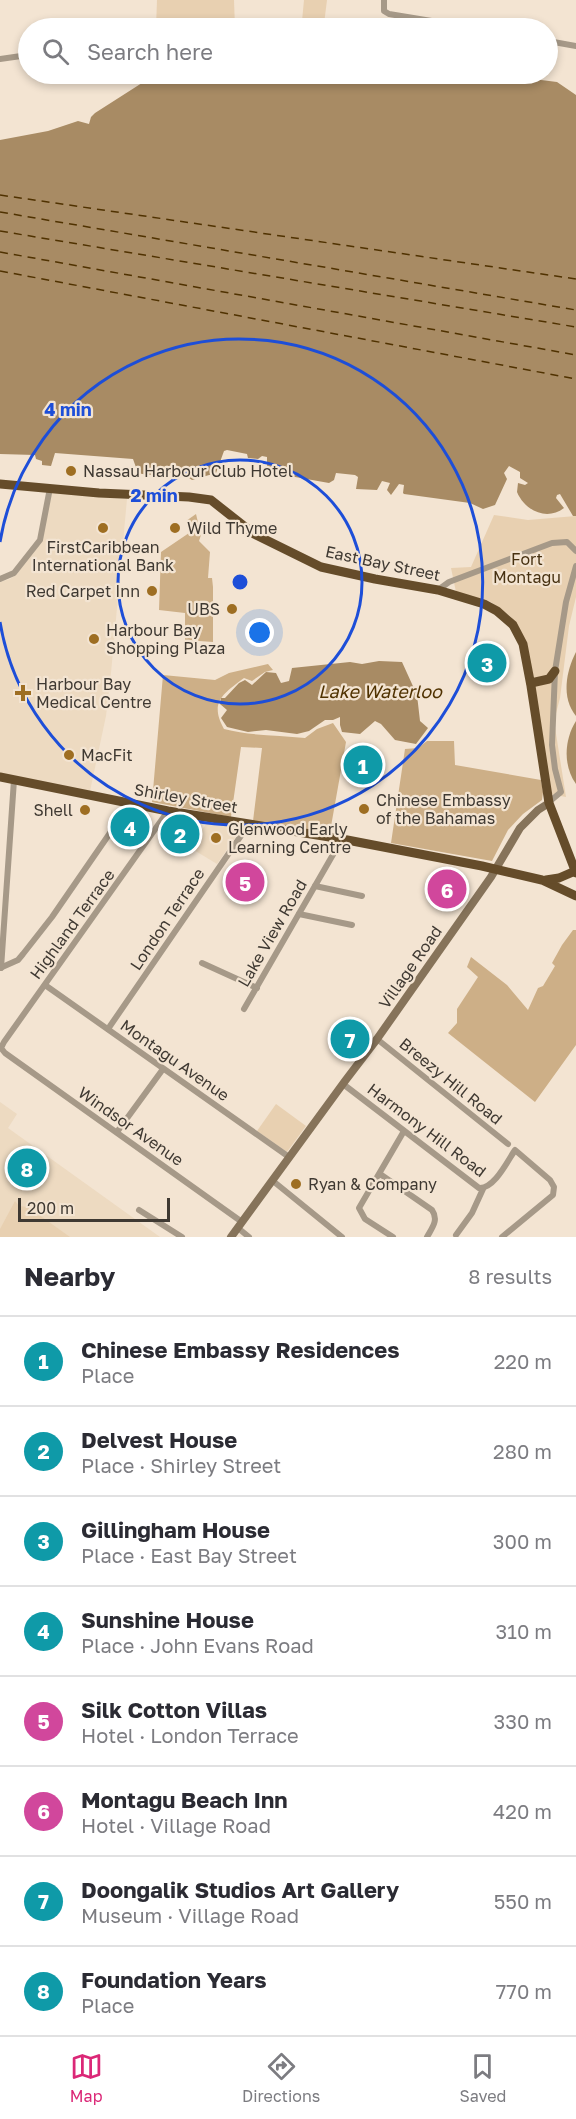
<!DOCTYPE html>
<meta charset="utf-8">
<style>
body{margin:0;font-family:"Golos Text",sans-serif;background:#f7f7f7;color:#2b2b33}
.scale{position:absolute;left:18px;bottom:15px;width:152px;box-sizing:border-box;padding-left:6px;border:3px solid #3f3932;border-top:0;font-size:16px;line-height:21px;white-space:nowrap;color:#3f3932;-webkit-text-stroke:4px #f3e4d2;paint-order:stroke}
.you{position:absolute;left:260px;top:633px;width:21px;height:21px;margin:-15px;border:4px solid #fff;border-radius:50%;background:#1a73e8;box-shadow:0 0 0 9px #1a73e833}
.badge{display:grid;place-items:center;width:39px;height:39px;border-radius:50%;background:#db2777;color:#fff;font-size:20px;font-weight:700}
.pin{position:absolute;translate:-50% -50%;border:3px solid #fff;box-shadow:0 2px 6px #0006}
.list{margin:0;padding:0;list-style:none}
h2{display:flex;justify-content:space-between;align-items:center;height:78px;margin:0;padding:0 24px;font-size:26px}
h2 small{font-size:20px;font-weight:400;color:#7c7c81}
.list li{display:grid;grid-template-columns:39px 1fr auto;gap:18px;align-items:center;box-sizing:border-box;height:90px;padding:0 24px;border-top:2px solid #e1e1e2}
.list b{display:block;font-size:22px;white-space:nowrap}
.list p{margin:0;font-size:20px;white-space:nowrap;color:#7c7c81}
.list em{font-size:20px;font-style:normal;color:#7c7c81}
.icon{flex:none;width:33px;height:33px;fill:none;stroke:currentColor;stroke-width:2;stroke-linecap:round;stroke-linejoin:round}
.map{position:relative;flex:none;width:576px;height:1237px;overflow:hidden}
.search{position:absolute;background:#fff;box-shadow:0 3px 9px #0003;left:18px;right:18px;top:18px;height:66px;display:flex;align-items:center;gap:15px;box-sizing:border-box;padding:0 21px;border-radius:33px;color:#7c7c81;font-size:22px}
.sheet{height:798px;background:#fff}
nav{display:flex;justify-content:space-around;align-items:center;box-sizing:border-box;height:84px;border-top:2px solid #e1e1e2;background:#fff;font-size:16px;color:#7c7c81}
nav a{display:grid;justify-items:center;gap:3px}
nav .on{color:#db2777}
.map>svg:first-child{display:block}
.built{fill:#eddac1}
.green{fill:#e8d0b1}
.forest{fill:#cdaf87}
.water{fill:#a88b64}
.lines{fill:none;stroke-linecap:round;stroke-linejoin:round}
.ferry{stroke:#503200;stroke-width:1.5;stroke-dasharray:8 6;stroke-linecap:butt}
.minor{stroke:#a69988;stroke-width:6}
.secondary{stroke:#86735a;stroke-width:8}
.trunk{stroke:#654c2a;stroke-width:9}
.ring{fill:none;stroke:#1d4ed8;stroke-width:3}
.poi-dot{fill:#9e6e22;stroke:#f3e4d2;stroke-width:2}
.labels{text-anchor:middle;stroke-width:4.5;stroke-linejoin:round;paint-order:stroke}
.poi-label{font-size:16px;fill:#3f3932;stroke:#f3e4d2;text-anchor:start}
.park-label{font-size:16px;fill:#473111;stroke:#f3e4d2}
.street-label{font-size:16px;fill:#3f3932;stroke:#f3e4d2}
.water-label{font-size:18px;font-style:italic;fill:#503200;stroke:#f3e4d2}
.centre{fill:#1d4ed8;stroke:#f3e4d2;stroke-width:3}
.ring-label{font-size:18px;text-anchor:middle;font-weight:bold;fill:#1d4ed8;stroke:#f3e4d2;stroke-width:4.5;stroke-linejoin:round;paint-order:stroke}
</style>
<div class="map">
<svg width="576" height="1237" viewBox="0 0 576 1237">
<rect width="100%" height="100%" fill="#f3e4d2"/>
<g class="built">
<polygon points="52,492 127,499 111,673 106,716 90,791 0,773 0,582 10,579 17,574 42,540"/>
<polygon points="207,823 242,828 217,864 189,847"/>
<polygon points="0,1102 17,1114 8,1128 160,1237 0,1237"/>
</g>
<g class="green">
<polygon points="157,0 234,0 235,28 156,28"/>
<polygon points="304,0 327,0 324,24 302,21"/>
<polygon points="494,515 528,520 576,516 576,597 569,626 560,698 554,721 566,797 550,794 526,641 511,617 491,602 456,592 451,568 471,567"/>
<polygon points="276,1104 306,1126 287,1152 257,1131"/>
<polygon points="15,1201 19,1206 28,1207 70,1237 0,1237 0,1229"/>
</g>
<g class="forest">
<polygon points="196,514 201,535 199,541 210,552 208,578 212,578 213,587 213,642 185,640 185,613 159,610 161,552 189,533 186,521"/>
<path d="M268,664L273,670L265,672L252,681L244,678C223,694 209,702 224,729C250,736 278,735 305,738L317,729L333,723L346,742L330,832L253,821L262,748L241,747L231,817L152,802L163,675L215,680L229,673Z"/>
<polygon points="427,741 454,741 455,765 541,780 543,792 542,800 523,814 508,830 492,861 391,843 405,749 418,748"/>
<polygon points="573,930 576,930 576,1045 535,1102 448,1033 457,1023 457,1009 478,977 467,967 471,957 507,985 528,1010 538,988 543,986 555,966 552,963 562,945"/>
</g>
<g class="water">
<path d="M156,74H496V76L532,82L533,79L557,82L576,95V516H573L560,494L557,495L556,498L564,508C547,521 525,511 517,492L518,483L525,485L528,483L520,478V472L509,466L504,473L507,479L495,505L483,509L470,503L404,494L403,493L404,485L399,484L391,495L387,490L390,483L382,481L377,490L356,489L358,477L355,475L336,473L334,480L329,483L267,472V457L262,456L258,459L248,458L247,454L227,450L224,451L216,473L192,480L189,478L186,471C169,471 156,478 138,473L133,459L55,453L51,466L42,465V461L36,459L35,455L0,454V140L48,131L78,121L89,124L91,117L95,113Z"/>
<path d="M576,652V716C561,698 566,671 576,652Z"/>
<polygon points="379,661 402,662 417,695 420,721 428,728 416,744 395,740 381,724 375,721 360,734 342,732 340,725 340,717 333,720 325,720 309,731 297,734 266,730 248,732 227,727 221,718 227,710 220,704 221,698 225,698 239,683 245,680 252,685 266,672 276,673 281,683 289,681 292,668 350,662 362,664"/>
<path d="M576,721V784C563,766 564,740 576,721Z"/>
</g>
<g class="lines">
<g class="ferry">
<polyline points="0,195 576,279"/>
<polyline points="0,212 576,310"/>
<polyline points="0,231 576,327"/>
<polyline points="0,252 576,355"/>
<polyline points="0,271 576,379"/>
</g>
<g class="minor">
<polyline points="384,0 384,11 389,14 474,28"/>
<polyline points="548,41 576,46"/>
<polyline points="0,59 28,55"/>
<polyline points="0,579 14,573 40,540 50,488"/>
<polyline points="438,590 449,582 552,543 567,542 576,551"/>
<polyline points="549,802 561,792 555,769 552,745 555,671 566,602 576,566"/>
<polyline points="168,811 4,1042 1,1048 5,1053 242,1222"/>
<polyline points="315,886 362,896"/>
<polyline points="299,914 352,925"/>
<polyline points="202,963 257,988"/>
<polyline points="0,968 18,960 23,954 52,917 130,804"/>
<polyline points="1,968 14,780"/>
<polyline points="45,985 289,1157"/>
<polyline points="244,1009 342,839"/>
<polyline points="108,1029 249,824"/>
<polyline points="377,1039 508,1144"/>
<path d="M343,1084L479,1188C494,1189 507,1162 515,1150L550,1180L554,1187L553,1195L502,1237"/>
<polyline points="117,1132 163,1069"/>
<path d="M380,1174L432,1210C439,1220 432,1228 427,1237"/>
<polyline points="273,1181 342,1237"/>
<polyline points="139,1210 182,1237"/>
<polyline points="238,1228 249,1237"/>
<polyline points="456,1235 472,1213 483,1189"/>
<polyline points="393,1237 365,1219 359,1208 404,1131"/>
</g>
<polyline class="secondary" points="231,1237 345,1081 377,1039 491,877 520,828 538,810 549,803"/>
<g class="trunk">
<polyline points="0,484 99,493 189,497 211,500 254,534 321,567 375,579 438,590 484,604 497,611 513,625 523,644 531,686 549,803 576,873"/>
<polyline points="531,683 549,679 555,671"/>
<polyline points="0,777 168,811 342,839 482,866 542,880 576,896"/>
<polyline points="546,880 559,878 575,871"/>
</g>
</g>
<g class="ring">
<circle cx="240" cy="582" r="122"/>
<path d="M0 542A243 243 0 1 1 0 622"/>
</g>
<g class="poi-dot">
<circle cx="71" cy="471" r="6"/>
<circle cx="103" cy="528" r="6"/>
<circle cx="175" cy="528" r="6"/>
<circle cx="152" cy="591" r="6"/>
<circle cx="232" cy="609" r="6"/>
<circle cx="94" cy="639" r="6"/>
<path d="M20 684h6v6h6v6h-6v6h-6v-6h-6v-6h6z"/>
<circle cx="69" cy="755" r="6"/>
<circle cx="364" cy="809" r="6"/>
<circle cx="85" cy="810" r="6"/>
<circle cx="216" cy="838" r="6"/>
<circle cx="296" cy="1184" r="6"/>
</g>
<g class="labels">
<g class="poi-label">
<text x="83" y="477">Nassau Harbour Club Hotel</text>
<text x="187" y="534">Wild Thyme</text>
<text x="103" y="553" text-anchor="middle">FirstCaribbean<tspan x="103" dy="18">International Bank</tspan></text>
<text x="140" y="597" text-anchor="end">Red Carpet Inn</text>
<text x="220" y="615" text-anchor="end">UBS</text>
<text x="106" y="636">Harbour Bay<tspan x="106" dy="18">Shopping Plaza</tspan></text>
<text x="36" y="690">Harbour Bay<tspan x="36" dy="18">Medical Centre</tspan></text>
<text x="81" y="761">MacFit</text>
<text x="376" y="806">Chinese Embassy<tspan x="376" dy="18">of the Bahamas</tspan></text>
<text x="73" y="816" text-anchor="end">Shell</text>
<text x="228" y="835">Glenwood Early<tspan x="228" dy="18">Learning Centre</tspan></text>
<text x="308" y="1190">Ryan &amp; Company</text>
</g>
<g class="park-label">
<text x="527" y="565">Fort<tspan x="527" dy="18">Montagu</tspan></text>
</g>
<g class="street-label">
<text transform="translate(383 563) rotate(12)" y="6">East Bay Street</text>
<text transform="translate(186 798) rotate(10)" y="6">Shirley Street</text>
<text transform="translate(167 919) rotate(-56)" y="6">London Terrace</text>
<text transform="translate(72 924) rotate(-54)" y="6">Highland Terrace</text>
<text transform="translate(272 933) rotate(-60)" y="6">Lake View Road</text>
<text transform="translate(410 967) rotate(-55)" y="6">Village Road</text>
<text transform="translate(175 1060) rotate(35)" y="6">Montagu Avenue</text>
<text transform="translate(451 1081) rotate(39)" y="6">Breezy Hill Road</text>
<text transform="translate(131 1126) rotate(35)" y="6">Windsor Avenue</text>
<text transform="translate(427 1130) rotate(37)" y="6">Harmony Hill Road</text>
</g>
<g class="water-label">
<text x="380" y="698">Lake Waterloo</text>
</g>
</g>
<circle cx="240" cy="582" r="9" class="centre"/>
<g class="ring-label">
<text x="68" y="416">4 min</text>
<text x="154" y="502">2 min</text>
</g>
</svg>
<div class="scale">200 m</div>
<div class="you"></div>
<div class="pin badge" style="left:363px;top:765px;background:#0f9aa8">1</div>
<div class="pin badge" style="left:180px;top:834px;background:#0f9aa8">2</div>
<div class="pin badge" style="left:487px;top:663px;background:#0f9aa8">3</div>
<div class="pin badge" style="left:130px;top:827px;background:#0f9aa8">4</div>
<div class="pin badge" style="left:245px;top:882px;background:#d1479c">5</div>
<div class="pin badge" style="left:447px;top:889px;background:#d1479c">6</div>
<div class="pin badge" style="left:350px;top:1039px;background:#0f9aa8">7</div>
<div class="pin badge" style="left:27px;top:1168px;background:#0f9aa8">8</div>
<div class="search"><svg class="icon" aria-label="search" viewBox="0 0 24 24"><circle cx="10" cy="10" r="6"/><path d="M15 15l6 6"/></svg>Search here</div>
</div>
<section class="sheet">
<h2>Nearby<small>8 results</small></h2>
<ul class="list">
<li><span class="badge" style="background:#0f9aa8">1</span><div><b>Chinese Embassy Residences</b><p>Place</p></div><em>220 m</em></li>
<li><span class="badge" style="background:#0f9aa8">2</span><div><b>Delvest House</b><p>Place · Shirley Street</p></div><em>280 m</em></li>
<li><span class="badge" style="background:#0f9aa8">3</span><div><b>Gillingham House</b><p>Place · East Bay Street</p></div><em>300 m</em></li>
<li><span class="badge" style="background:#0f9aa8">4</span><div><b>Sunshine House</b><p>Place · John Evans Road</p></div><em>310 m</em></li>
<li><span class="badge" style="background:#d1479c">5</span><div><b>Silk Cotton Villas</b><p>Hotel · London Terrace</p></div><em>330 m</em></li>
<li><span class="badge" style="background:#d1479c">6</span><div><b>Montagu Beach Inn</b><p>Hotel · Village Road</p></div><em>420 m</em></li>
<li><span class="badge" style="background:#0f9aa8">7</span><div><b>Doongalik Studios Art Gallery</b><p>Museum · Village Road</p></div><em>550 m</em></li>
<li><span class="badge" style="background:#0f9aa8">8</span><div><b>Foundation Years</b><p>Place</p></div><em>770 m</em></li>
</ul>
</section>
<nav>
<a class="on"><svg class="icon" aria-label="map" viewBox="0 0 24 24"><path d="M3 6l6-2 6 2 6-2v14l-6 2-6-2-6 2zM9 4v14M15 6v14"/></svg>Map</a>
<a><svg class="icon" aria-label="directions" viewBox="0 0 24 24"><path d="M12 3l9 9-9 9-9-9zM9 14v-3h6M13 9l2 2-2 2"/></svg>Directions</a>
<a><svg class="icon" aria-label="saved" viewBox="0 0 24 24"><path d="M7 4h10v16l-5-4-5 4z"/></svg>Saved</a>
</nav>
